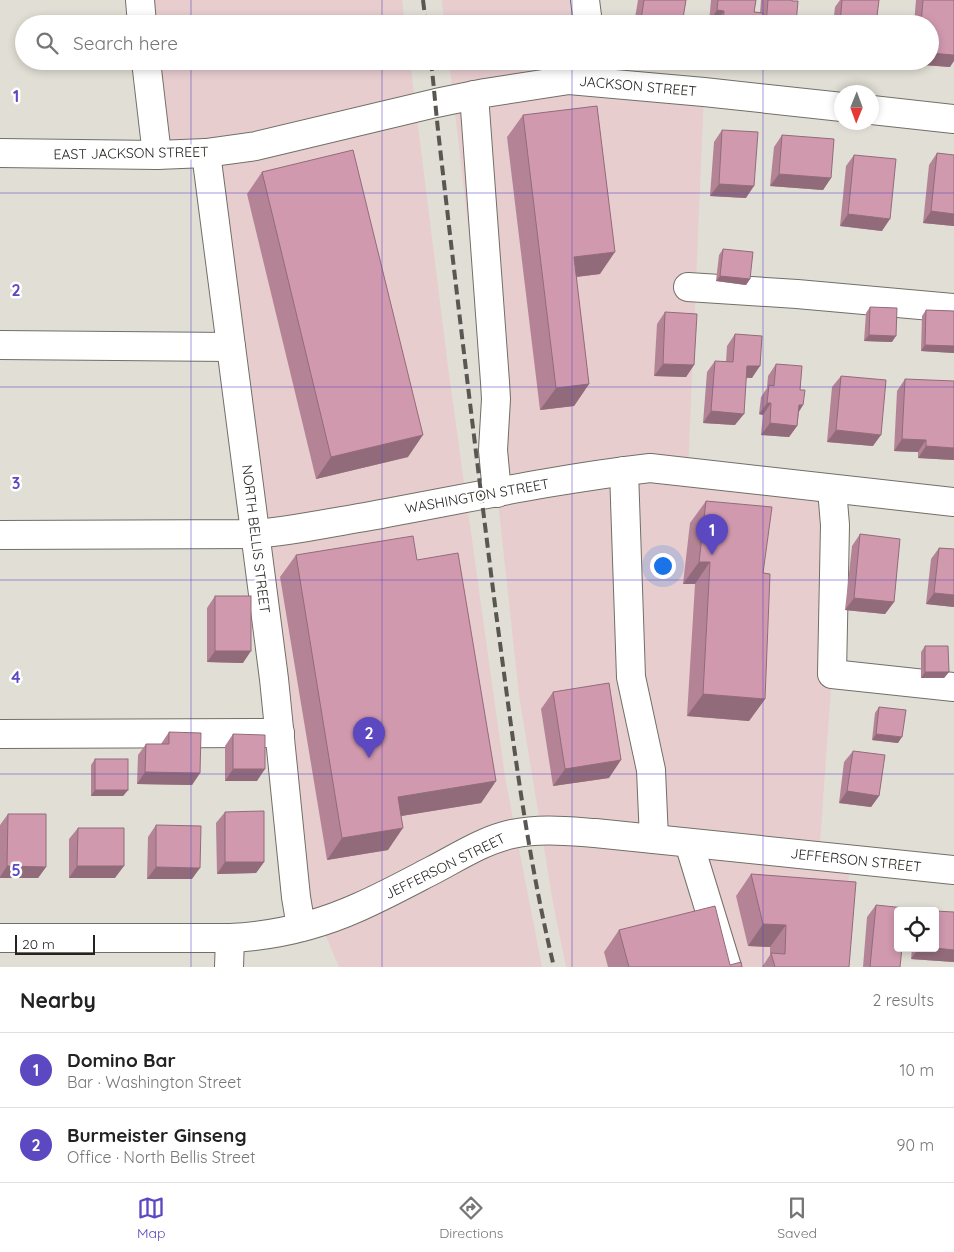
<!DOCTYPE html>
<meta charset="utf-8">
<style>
body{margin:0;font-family:Quicksand,sans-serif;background:#f6f6f6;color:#222}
.controls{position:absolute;right:15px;bottom:15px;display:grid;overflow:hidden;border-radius:5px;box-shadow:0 2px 8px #0003}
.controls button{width:45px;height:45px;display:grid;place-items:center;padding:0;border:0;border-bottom:1px solid #e0e0e0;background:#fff;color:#222;font:25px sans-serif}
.compass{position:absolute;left:834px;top:85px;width:45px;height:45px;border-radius:50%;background:#fff;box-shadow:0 2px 8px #0003;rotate:181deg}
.scale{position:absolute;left:15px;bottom:12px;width:80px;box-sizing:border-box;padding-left:5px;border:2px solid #252320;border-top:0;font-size:14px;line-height:18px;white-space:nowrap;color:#252320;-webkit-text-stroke:4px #fff;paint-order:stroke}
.you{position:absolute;left:662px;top:565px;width:18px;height:18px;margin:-12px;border:4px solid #fff;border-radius:50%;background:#1a73e8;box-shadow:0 0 0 8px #1a73e833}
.badge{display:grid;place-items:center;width:32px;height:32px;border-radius:50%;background:#5c48c1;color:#fff;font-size:16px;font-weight:700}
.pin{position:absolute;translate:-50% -41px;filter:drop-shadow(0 1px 2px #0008)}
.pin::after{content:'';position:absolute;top:26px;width:18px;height:15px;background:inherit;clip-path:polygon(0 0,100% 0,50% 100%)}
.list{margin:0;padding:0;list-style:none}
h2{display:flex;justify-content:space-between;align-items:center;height:65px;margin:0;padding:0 20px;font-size:21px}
h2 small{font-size:16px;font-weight:400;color:#767676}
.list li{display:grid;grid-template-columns:32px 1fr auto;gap:15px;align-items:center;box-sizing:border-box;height:75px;padding:0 20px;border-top:1px solid #e0e0e0}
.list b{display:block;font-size:19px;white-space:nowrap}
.list p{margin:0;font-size:16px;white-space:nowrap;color:#767676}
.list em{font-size:16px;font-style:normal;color:#767676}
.icon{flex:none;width:28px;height:28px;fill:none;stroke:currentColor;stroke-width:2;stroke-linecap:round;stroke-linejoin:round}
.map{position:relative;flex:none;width:954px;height:967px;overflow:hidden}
.search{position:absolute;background:#fff;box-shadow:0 2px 8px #0003;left:15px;right:15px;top:15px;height:55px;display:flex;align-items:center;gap:12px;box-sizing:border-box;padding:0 18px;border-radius:28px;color:#767676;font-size:19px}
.sheet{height:215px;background:#fff}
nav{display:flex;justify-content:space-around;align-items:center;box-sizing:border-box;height:70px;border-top:1px solid #e0e0e0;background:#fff;font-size:14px;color:#767676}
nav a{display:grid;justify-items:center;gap:2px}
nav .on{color:#5c48c1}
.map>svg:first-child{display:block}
.industrial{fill:#e8cdcf}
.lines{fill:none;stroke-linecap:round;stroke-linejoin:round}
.minor-casing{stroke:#726f67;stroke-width:30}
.minor{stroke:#fff;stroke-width:28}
.rail{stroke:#5a5753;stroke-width:4;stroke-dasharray:10 5;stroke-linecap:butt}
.wall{fill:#b48496}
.shaded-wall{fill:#926b7a}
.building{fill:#d199ae;stroke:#926b7a}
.grid{fill:none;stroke:#5c48c1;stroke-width:1;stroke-opacity:0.55}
.labels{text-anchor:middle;stroke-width:5;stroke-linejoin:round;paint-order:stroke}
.street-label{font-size:14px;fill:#252320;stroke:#fff}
.grid-label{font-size:16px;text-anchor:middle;font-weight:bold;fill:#5c48c1;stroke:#fff;stroke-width:5;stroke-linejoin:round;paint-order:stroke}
</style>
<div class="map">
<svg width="954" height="967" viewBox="0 0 954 967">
<rect width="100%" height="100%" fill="#e1ded5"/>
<g class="industrial">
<polygon points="140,0 402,0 405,24 142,24"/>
<polygon points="442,0 585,0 588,24 444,24"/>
<polygon points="146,61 410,61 448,367 505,777 542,967 339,967 320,922 301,927 206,153 157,155"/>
<polygon points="449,61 586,61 585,81 704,92 688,472 832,489 832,674 819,856 851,860 838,967 566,967 553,903 519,695 470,243"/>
</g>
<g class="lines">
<defs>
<g id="minor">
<polyline points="140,0 142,24"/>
<polyline points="585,0 588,24"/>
<polyline points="146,61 157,155"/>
<polyline points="474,95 495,382 496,399 493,450 497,493"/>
<polyline points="872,110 954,119"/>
<polyline points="0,153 157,155 206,153 256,146 436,103 485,93 569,80 704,92 842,107"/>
<polyline points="206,153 274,679 296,897 301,927"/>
<polyline points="688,287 797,294 954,308"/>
<polyline points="0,345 231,347"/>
<polyline points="624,471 631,677 651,770 654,839"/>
<polyline points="832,489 835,525 832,674 954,687"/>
<path d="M0,535L256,534C292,531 328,523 365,517C459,500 554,479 650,468L954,502"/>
<polyline points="0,734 280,733"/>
<polyline points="689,843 727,967"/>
<path d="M0,938H230C274,936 319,925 359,907C384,896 408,883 433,870C458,857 484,840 512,834C540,828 567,831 595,833L954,870"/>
<polyline points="229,967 230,938"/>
</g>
</defs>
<use href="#minor" class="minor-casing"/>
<use href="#minor" class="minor"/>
<g class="rail">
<polyline points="423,0 426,24"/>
<path d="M431,61C434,87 436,113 439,139C457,297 476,455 496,613C512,732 526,851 554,967"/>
</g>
</g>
<g class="wall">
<polygon points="638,0 686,0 682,24 634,24"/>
<polygon points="711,0 756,0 754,12 760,13 761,0 792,0 796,24 716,24 716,23 709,22"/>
<polygon points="840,0 879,0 876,24 833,24 835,7"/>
<polygon points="916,0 954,0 950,67 910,64 911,61 930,61 930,24 914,24"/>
<polygon points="523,115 600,274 576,277 589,384 574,406 540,410 507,137"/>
<polygon points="722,130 746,198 710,196 714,142"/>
<polygon points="782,135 831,178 823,190 770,186 774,147"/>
<polygon points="937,153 954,226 923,223 929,165"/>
<polygon points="854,155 882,231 840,226 846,166"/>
<polygon points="262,172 408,457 316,479 247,194"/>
<polygon points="723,249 750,279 746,285 716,281 719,255"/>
<polygon points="870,307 892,342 864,341 866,313"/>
<polygon points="926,310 954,311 954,353 921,351 922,316"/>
<polygon points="665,312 694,365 686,377 654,376 657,324"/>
<polygon points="735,334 752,378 746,378 735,425 703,423 707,372 715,361 726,362 727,346"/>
<polygon points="776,364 800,390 803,405 799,412 797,426 789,437 761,435 763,415 759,414 761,397 767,388 768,376"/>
<polygon points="841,376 873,446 827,442 832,387"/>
<polygon points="905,379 954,460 918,458 918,452 894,451 897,391"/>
<polygon points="706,501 763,573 765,699 749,721 687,716 695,584 683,584 690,523"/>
<polygon points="860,534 894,602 885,614 845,610 852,546"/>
<polygon points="939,548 954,549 954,607 926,604 931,559"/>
<polygon points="296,555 417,560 496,781 481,803 401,816 388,850 327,860 280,577"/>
<polygon points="215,596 243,663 207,662 207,608"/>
<polygon points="925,646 949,672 944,678 921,678 921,652"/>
<polygon points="553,692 609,778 553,786 541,709"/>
<polygon points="879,707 898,743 872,740 875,713"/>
<polygon points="169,732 200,773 192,785 137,784 138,755 146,744 161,744"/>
<polygon points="233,734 257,781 225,781 225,746"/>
<polygon points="853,751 879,796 871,807 839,803 844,762"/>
<polygon points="95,759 128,790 123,796 91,796 91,765"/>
<polygon points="225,812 264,862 256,873 217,874 216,823"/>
<polygon points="8,814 46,867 38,878 0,878 0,825"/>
<polygon points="156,825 192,879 147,879 148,837"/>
<polygon points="78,828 115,878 69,878 69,839"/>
<polygon points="751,874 849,967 762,967 770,955 770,947 748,946 736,896"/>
<polygon points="876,905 900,967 863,967 867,917"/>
<polygon points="954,912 954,962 911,959 912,948 935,948"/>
<polygon points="619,930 730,965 742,967 608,967 604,952"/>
</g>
<g class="shaded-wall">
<polygon points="717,10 724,11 716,23 709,22"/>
<polygon points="641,20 666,24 639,24"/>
<polygon points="930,53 954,55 954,61 950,67 910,64 912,61 930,61"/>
<polygon points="779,174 831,178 823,190 770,186"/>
<polygon points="719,184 754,186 746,198 710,196"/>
<polygon points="931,211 954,214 954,226 923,223"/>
<polygon points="848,214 890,219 882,231 840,226"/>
<polygon points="615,252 600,274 559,279 574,257"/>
<polygon points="720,276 750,279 746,285 716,281"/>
<polygon points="869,335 896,336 892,342 864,341"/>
<polygon points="925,345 954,346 954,353 921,351"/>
<polygon points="663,364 694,365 686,377 654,376"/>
<polygon points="747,366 760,366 752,378 739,377"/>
<polygon points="589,384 574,406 540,410 556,388"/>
<polygon points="767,403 771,403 763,415 759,414"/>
<polygon points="799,405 803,405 795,417"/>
<polygon points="711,411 744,414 735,425 703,423"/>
<polygon points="770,423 797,426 789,437 761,435"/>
<polygon points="836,430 881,435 873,446 827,442"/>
<polygon points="423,435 408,457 316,479 331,457"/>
<polygon points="902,439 926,440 918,452 894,451"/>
<polygon points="926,446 954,448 954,460 918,458"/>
<polygon points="699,562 710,562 695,584 683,584"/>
<polygon points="934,593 954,595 954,607 926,604"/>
<polygon points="854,598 894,602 885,614 845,610"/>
<polygon points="215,651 251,651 243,663 207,662"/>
<polygon points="925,672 949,672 944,678 921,678"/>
<polygon points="703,694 765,699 749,721 687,716"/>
<polygon points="876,734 902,737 898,743 872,740"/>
<polygon points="621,760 609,778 553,786 565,769"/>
<polygon points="233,769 265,769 257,781 225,781"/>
<polygon points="145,772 200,773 192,785 137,784"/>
<polygon points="496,781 481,803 383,819 398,797"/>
<polygon points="95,790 128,790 123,796 91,796"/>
<polygon points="847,791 879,796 871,807 839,803"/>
<polygon points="403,828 388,850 327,860 342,838"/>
<polygon points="225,862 264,862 256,873 217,874"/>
<polygon points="7,866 46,867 38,878 0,878 0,877"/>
<polygon points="77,866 124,866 115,878 69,878"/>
<polygon points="156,867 200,868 192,879 147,879"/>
<polygon points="763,924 786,925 770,947 748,946"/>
<polygon points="919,948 935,948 954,950 954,962 911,959"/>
</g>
<g class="building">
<polygon points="644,0 686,0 682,24 666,24 641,20"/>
<polygon points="718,0 756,0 754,12 763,13 761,24 723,24 724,11 717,10"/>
<polygon points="768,0 792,0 792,1 798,1 796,24 766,24"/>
<polygon points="842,0 879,0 876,24 840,24"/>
<polygon points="923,0 954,0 954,55 930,53 930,24 921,24"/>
<polygon points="597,106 615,252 574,257 589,384 556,388 523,115"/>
<polygon points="722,130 758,132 754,186 719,184"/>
<polygon points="782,135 834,139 831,178 779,174"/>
<polygon points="353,150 423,435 331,457 262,172"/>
<polygon points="937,153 954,155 954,214 931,211"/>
<polygon points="854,155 896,159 890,219 848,214"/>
<polygon points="723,249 753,252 750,279 720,276"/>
<polygon points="870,307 897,308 896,336 869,335"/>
<polygon points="926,310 954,311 954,346 925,345"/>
<polygon points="665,312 697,314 694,365 663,364"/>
<polygon points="735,334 762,336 760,366 747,366 744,414 711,411 715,361 733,362"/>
<polygon points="776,364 802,366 800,390 805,390 803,405 799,405 797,426 770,423 771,403 767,403 769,385 774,386"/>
<polygon points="841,376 886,380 881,435 836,430"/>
<polygon points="905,379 954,381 954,448 926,446 926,440 902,439"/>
<polygon points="706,501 772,507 763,573 770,574 765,699 703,694 710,562 699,562"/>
<polygon points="860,534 900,539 894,602 854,598"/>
<polygon points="413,536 417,560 458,553 496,781 398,797 403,828 342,838 296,555"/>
<polygon points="939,548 954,549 954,595 934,593"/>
<rect x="215" y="596" width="36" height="55"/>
<polygon points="925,646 948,646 949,672 925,672"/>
<polygon points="609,683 621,760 565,769 553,692"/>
<polygon points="879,707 906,710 902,737 876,734"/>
<polygon points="169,732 201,733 200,773 145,772 146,744 169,744"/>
<polygon points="233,734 265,735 265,769 233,769"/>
<polygon points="853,751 885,755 879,796 847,791"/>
<rect x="95" y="759" width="33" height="31"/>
<polygon points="264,811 264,862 225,862 225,812"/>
<polygon points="8,814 46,814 46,867 7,866"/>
<polygon points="156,825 201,826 200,868 156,867"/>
<polygon points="78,828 124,828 124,866 77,866"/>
<polygon points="751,874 856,882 849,967 775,967 771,953 785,954 786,925 763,924"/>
<polygon points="876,905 905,908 905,911 898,911 898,948 902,948 900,967 870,967"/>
<polygon points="715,906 730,965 741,962 742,967 629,967 619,930"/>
<polygon points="935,911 954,912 954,950 935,948"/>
</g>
<path class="grid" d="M191,0V24M382,0V24M572,0V24M763,0V24M191,61V967M382,61V967M572,61V967M763,61V967M0,193H954M0,387H954M0,580H954M0,774H954"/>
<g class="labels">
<g class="street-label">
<text transform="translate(638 86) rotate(5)" y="5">JACKSON STREET</text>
<text transform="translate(131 153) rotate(-1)" y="5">EAST JACKSON STREET</text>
<text transform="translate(477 496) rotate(-10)" y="5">WASHINGTON STREET</text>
<text transform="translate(256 539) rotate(83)" y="5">NORTH BELLIS STREET</text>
<text transform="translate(856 860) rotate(6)" y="5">JEFFERSON STREET</text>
<text transform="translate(445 866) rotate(-26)" y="5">JEFFERSON STREET</text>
</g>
</g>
<g class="grid-label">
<text x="16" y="102">1</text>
<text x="16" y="296">2</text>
<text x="16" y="489">3</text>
<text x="16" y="683">4</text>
<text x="16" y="876">5</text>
</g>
</svg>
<div class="controls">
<button><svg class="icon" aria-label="locate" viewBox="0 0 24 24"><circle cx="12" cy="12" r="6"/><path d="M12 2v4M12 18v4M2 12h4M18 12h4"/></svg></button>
</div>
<svg class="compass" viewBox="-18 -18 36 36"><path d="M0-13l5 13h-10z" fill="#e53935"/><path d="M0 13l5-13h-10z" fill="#767676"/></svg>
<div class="scale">20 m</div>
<div class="you"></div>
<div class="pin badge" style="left:712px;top:555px">1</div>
<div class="pin badge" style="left:369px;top:758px">2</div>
<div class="search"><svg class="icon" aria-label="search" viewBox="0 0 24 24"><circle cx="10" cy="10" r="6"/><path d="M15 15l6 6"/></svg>Search here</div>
</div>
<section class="sheet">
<h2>Nearby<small>2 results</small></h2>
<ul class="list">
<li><span class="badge">1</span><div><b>Domino Bar</b><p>Bar · Washington Street</p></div><em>10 m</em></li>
<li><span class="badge">2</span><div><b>Burmeister Ginseng</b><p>Office · North Bellis Street</p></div><em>90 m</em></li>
</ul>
</section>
<nav>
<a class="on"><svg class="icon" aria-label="map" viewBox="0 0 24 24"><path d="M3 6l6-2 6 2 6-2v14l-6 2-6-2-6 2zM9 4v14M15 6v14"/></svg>Map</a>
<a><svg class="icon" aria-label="directions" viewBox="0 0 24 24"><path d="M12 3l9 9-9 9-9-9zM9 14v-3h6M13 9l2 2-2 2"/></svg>Directions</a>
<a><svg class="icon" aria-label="saved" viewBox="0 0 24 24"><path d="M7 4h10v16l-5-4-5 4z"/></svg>Saved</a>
</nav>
